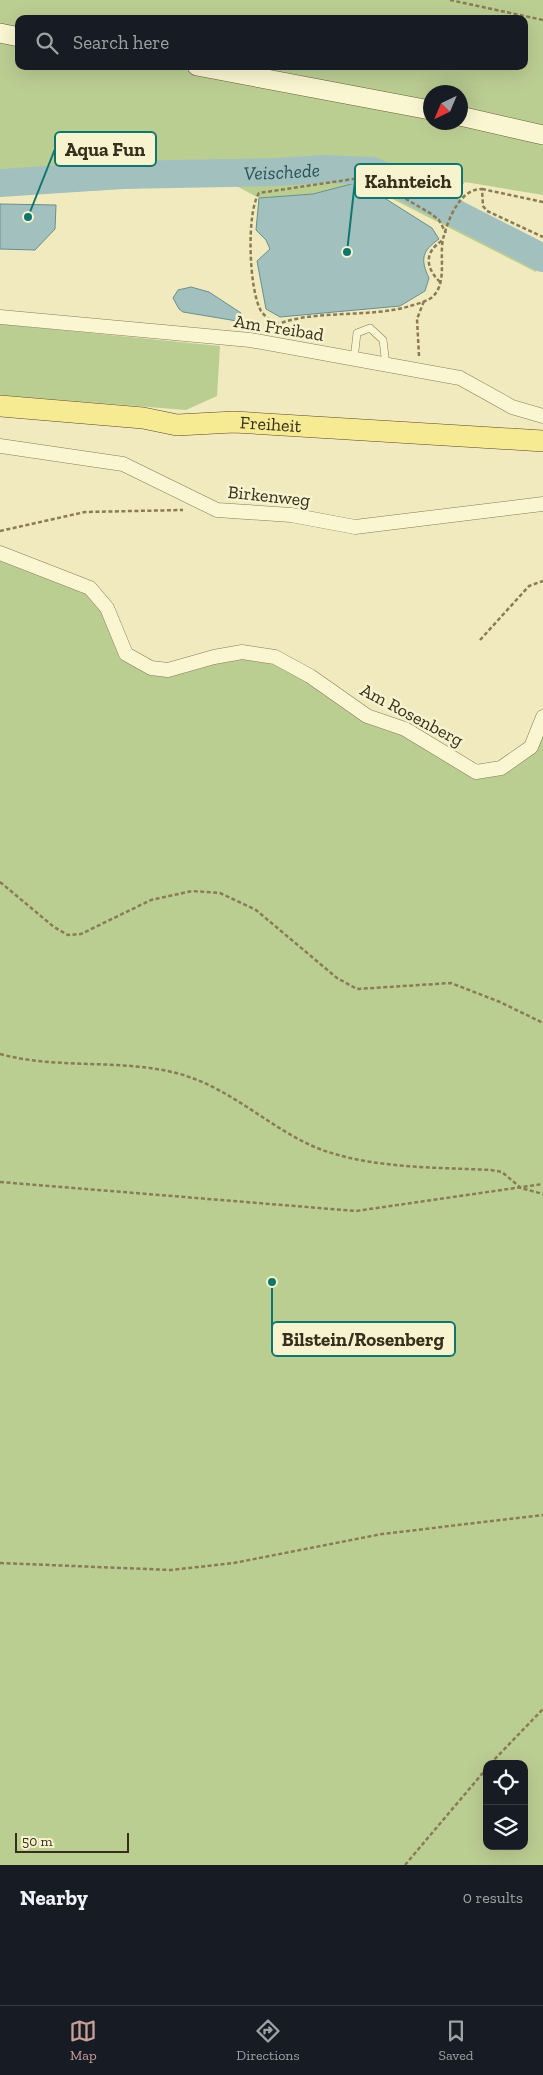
<!DOCTYPE html>
<style>
body{margin:0;font-family:"Zilla Slab",serif;background:#20242c;color:#f1f3f6}
.controls{position:absolute;right:15px;bottom:15px;display:grid;overflow:hidden;border-radius:10px;box-shadow:0 5px 20px #0002}
.controls button{width:45px;height:45px;display:grid;place-items:center;padding:0;border:0;border-bottom:1px solid #363941;background:#171b24;color:#f1f3f6;font:25px sans-serif}
.compass{position:absolute;left:423px;top:85px;width:45px;height:45px;border-radius:50%;background:#171b24;box-shadow:0 5px 20px #0002;rotate:224deg}
.scale{position:absolute;left:15px;bottom:12px;width:114px;box-sizing:border-box;padding-left:5px;border:2px solid #372e1b;border-top:0;font-size:14px;line-height:18px;white-space:nowrap;color:#372e1b;-webkit-text-stroke:4px #f7f3ce;paint-order:stroke}
.list{margin:0;padding:0;list-style:none}
h2{display:flex;justify-content:space-between;align-items:center;height:65px;margin:0;padding:0 20px;font-size:21px}
h2 small{font-size:16px;font-weight:400;color:#9ea1a6}
.icon{flex:none;width:28px;height:28px;fill:none;stroke:currentColor;stroke-width:2;stroke-linecap:round;stroke-linejoin:round}
.map{position:relative;flex:none;width:543px;height:1865px;overflow:hidden}
.search{position:absolute;background:#171b24;box-shadow:0 5px 20px #0002;left:15px;right:15px;top:15px;height:55px;display:flex;align-items:center;gap:12px;box-sizing:border-box;padding:0 18px;border-radius:10px;color:#9ea1a6;font-size:19px}
.sheet{height:140px;background:#171b24}
nav{display:flex;justify-content:space-around;align-items:center;box-sizing:border-box;height:70px;border-top:1px solid #363941;background:#171b24;font-size:14px;color:#9ea1a6}
nav a{display:grid;justify-items:center;gap:2px}
nav .on{color:#ca9f97}
.map>svg:first-child{display:block}
.green{fill:#bbce92;fill-rule:evenodd}
.water{fill:#a2c1be;stroke:#698f8d}
.lines{fill:none;stroke-linecap:round;stroke-linejoin:round}
.river{stroke:#a2c1be;stroke-width:28}
.lane-casing{stroke:#897b56;stroke-width:8}
.street-casing{stroke:#897b56;stroke-width:15}
.secondary-casing{stroke:#6a5b39;stroke-width:20}
.primary-casing{stroke:#56472b;stroke-width:22}
.path{stroke:#897b56;stroke-width:2.5;stroke-dasharray:4 2.5;stroke-linecap:butt}
.lane{stroke:#faf6d1;stroke-width:7}
.street{stroke:#faf6d1;stroke-width:14}
.secondary{stroke:#faf6d1;stroke-width:19}
.primary{stroke:#f6ea93;stroke-width:21}
.labels{text-anchor:middle;stroke-width:5;stroke-linejoin:round;paint-order:stroke}
.street-label{font-size:18px;fill:#372e1b;stroke:#f7f3ce}
.water-label{font-size:19px;font-style:italic;fill:#2a5258;stroke:#f7f3ce}
.leader{fill:none;stroke:#0f766e;stroke-width:2}
.callout-dot{fill:#0f766e;stroke:#f7f3ce;stroke-width:2}
.callout{fill:#f7f3ce;stroke:#0f766e;stroke-width:2}
.callout-label{font-size:19px;text-anchor:middle;font-weight:bold;fill:#372e1b}
</style>
<div class="map">
<svg width="543" height="1865" viewBox="0 0 543 1865">
<rect width="100%" height="100%" fill="#f0eabe"/>
<g class="green">
<path d="M0,0H543V195L465,182L451,199L543,244V258L536,272L359,182L313,194L259,198L231,183L0,196ZM19,19H524V66H19ZM430,92H460V122H430Z"/>
<polygon points="0,324 220,346 217,396 186,410 0,395"/>
<path d="M0,553L90,588L126,654L151,668L214,657H275L476,772L501,768L531,747L543,717V1865H0ZM487,1764H524V1846H487Z"/>
</g>
<g class="water">
<path d="M359,182L432,228L439,239C422,251 420,259 429,278L425,291L400,306L280,317L266,309L257,261L270,249L266,240L256,230L259,198L313,194Z"/>
<polygon points="0,204 56,205 55,229 35,250 0,249"/>
<polygon points="191,287 209,292 241,313 237,321 183,312 179,309 173,298 178,290"/>
</g>
<g class="lines">
<path class="river" id="s1" d="M0,183L120,175L277,172L324,169L373,171L543,258"/>
<defs>
<polyline id="lane" points="354,359 357,333 370,328 383,340 386,365"/>
<g id="street">
<polyline points="0,317 250,340 460,378 512,407 543,416"/>
<polyline points="0,446 123,464 217,510 291,515 355,527 543,504"/>
<polyline points="0,553 90,588 107,608 126,654 151,668 168,670 214,657 242,652 275,657 310,676 367,716 405,729 476,772 501,768 531,747 543,717"/>
</g>
<g id="secondary">
<polyline points="0,33 19,37"/>
<polyline points="197,66 430,110"/>
<polyline points="460,116 543,135"/>
</g>
<g id="primary">
<path id="s2" d="M0,406L143,418L177,425L234,422L543,441"/>
</g>
</defs>
<use href="#lane" class="lane-casing"/>
<use href="#street" class="street-casing"/>
<use href="#secondary" class="secondary-casing"/>
<use href="#primary" class="primary-casing"/>
<g class="path">
<polyline points="450,0 543,20"/>
<polyline points="482,189 543,202"/>
<path d="M440,282C425,267 424,252 443,240"/>
<path d="M274,326C270,321 265,316 261,311C249,290 246,213 259,193L360,178L392,191L430,213L439,220L446,233"/>
<path d="M270,328C305,308 369,319 410,306C417,304 425,302 431,298C448,285 439,257 443,239C448,220 459,189 482,189L483,206L487,211L543,237"/>
<polyline points="419,356 417,319 424,301"/>
<polyline points="0,531 85,512 183,510"/>
<polyline points="480,640 529,586 543,581"/>
<polyline points="0,882 54,927 68,935 81,934 151,900 192,891 220,893 256,910 337,978 357,989 451,983 500,1002 543,1023"/>
<path d="M0,1054C59,1070 121,1058 180,1074C226,1087 260,1119 302,1141C355,1169 431,1167 491,1170L502,1172L521,1188L543,1194"/>
<polyline points="0,1182 356,1211 543,1184"/>
<polyline points="0,1563 171,1570 234,1563 382,1534 543,1515"/>
<polyline points="490,1764 543,1709"/>
<polyline points="405,1865 487,1768"/>
</g>
<use href="#lane" class="lane"/>
<use href="#street" class="street"/>
<use href="#secondary" class="secondary"/>
<use href="#primary" class="primary"/>
</g>
<g class="labels">
<g class="street-label">
<text transform="translate(279 328) rotate(9)" y="6">Am Freibad</text>
<text dy="6" stroke="none"><textPath href="#s2" startOffset="272">Freiheit</textPath></text>
<text transform="translate(269 496) rotate(6)" y="6">Birkenweg</text>
<text transform="translate(412 715) rotate(28)" y="6">Am Rosenberg</text>
</g>
<g class="water-label">
<text dy="7" stroke="none"><textPath href="#s1" startOffset="282">Veischede</textPath></text>
</g>
</g>
<path class="leader" d="M28 217L55 149M347 252L355 181M272 1282L272 1339"/>
<g class="callout-dot">
<circle cx="28" cy="217" r="5"/>
<circle cx="347" cy="252" r="5"/>
<circle cx="272" cy="1282" r="5"/>
</g>
<g class="callout">
<rect x="55" y="132" width="101" height="34" rx="5"/>
<rect x="355" y="164" width="107" height="34" rx="5"/>
<rect x="272" y="1322" width="183" height="34" rx="5"/>
</g>
<g class="callout-label">
<text x="105" y="156">Aqua Fun</text>
<text x="408" y="188">Kahnteich</text>
<text x="363" y="1346">Bilstein/Rosenberg</text>
</g>
</svg>
<div class="controls">
<button><svg class="icon" aria-label="locate" viewBox="0 0 24 24"><circle cx="12" cy="12" r="6"/><path d="M12 2v4M12 18v4M2 12h4M18 12h4"/></svg></button>
<button><svg class="icon" aria-label="layers" viewBox="0 0 24 24"><path d="M12 4l9 5-9 5-9-5zM3 14l9 5 9-5"/></svg></button>
</div>
<svg class="compass" viewBox="-18 -18 36 36"><path d="M0-13l5 13h-10z" fill="#e53935"/><path d="M0 13l5-13h-10z" fill="#9ea1a6"/></svg>
<div class="scale">50 m</div>
<div class="search"><svg class="icon" aria-label="search" viewBox="0 0 24 24"><circle cx="10" cy="10" r="6"/><path d="M15 15l6 6"/></svg>Search here</div>
</div>
<section class="sheet">
<h2>Nearby<small>0 results</small></h2>
<ul class="list">
</ul>
</section>
<nav>
<a class="on"><svg class="icon" aria-label="map" viewBox="0 0 24 24"><path d="M3 6l6-2 6 2 6-2v14l-6 2-6-2-6 2zM9 4v14M15 6v14"/></svg>Map</a>
<a><svg class="icon" aria-label="directions" viewBox="0 0 24 24"><path d="M12 3l9 9-9 9-9-9zM9 14v-3h6M13 9l2 2-2 2"/></svg>Directions</a>
<a><svg class="icon" aria-label="saved" viewBox="0 0 24 24"><path d="M7 4h10v16l-5-4-5 4z"/></svg>Saved</a>
</nav>
